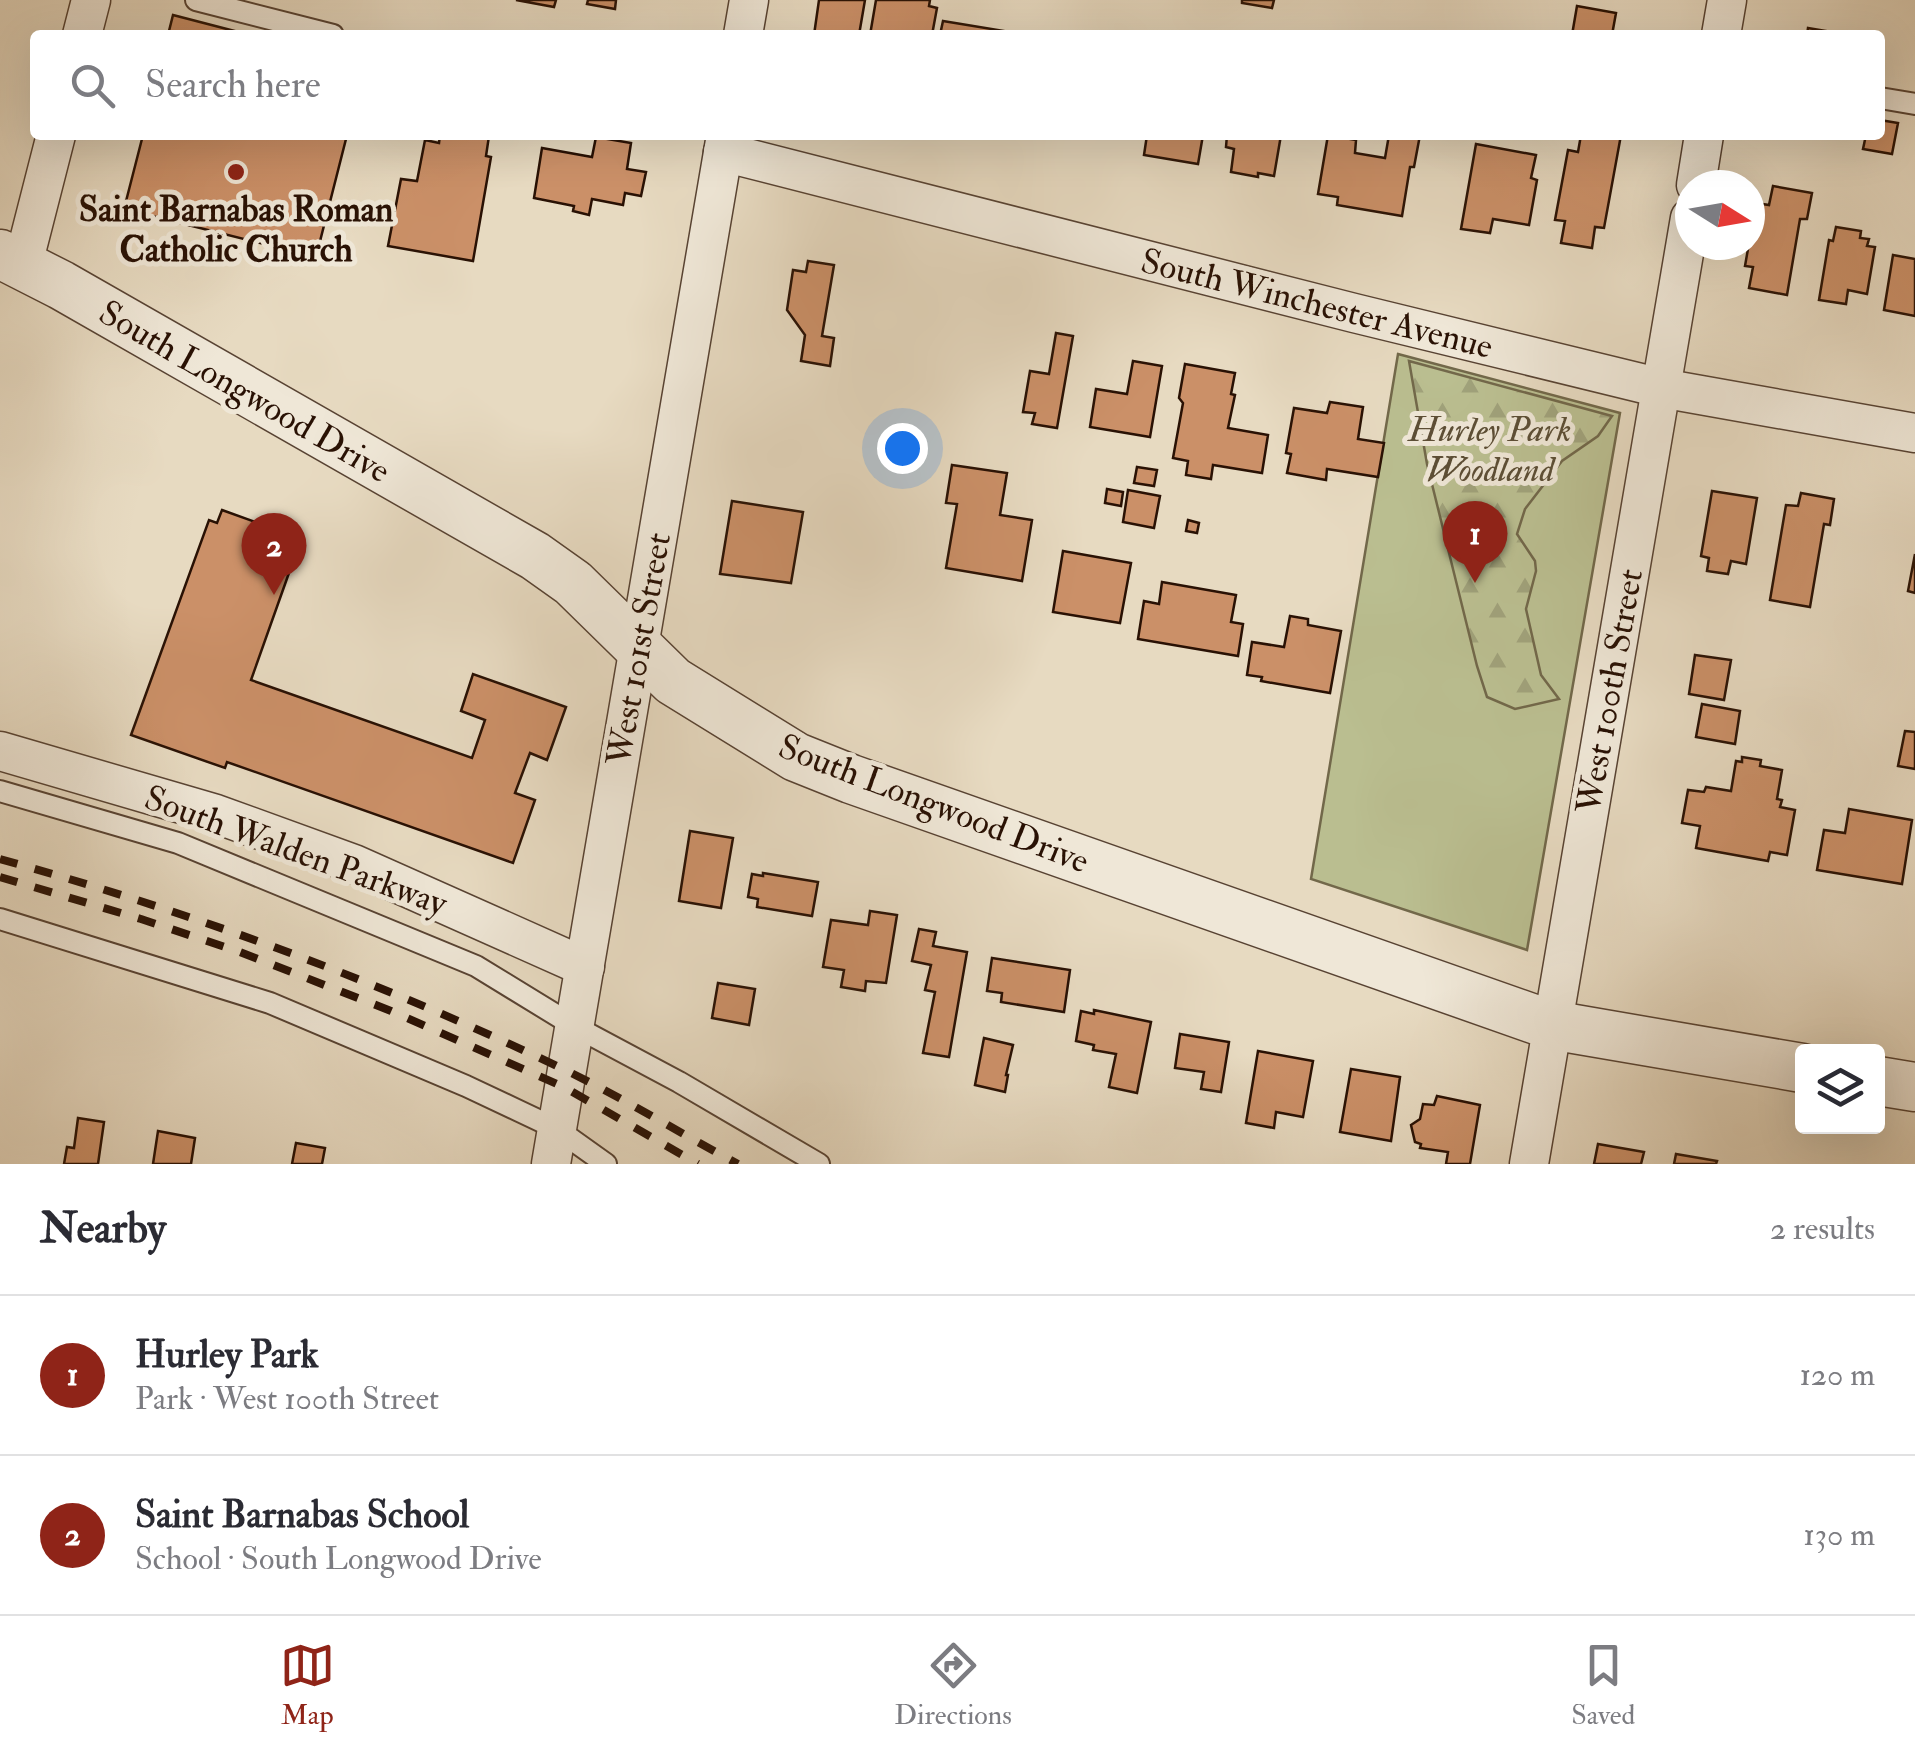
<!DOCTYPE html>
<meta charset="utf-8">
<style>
body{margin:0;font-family:"IM FELL Double Pica",serif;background:#f2f2f3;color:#2b2b33}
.controls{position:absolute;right:30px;bottom:30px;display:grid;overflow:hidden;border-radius:10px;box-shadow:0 10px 40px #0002}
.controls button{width:90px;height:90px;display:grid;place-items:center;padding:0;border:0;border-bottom:2px solid #e1e1e2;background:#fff;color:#2b2b33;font:50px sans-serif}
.compass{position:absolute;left:1675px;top:170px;width:90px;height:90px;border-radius:50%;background:#fff;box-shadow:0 10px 40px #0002;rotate:101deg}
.you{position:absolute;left:902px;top:448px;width:35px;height:35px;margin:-25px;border:8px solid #fff;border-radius:50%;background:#1a73e8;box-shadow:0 0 0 15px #1a73e833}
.badge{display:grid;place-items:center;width:65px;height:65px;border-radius:50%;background:#8f2418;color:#fff;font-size:32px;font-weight:700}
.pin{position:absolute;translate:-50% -82px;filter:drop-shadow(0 2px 5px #0008)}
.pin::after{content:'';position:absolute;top:52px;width:35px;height:30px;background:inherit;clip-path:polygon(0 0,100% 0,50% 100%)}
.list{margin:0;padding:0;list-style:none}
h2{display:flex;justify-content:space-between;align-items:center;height:130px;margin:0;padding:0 40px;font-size:42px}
h2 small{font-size:32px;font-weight:400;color:#7c7c81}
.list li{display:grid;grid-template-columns:65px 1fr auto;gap:30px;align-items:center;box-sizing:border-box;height:160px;padding:0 40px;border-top:2px solid #e1e1e2}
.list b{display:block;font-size:38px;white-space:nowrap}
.list p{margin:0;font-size:32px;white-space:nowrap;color:#7c7c81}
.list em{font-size:32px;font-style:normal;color:#7c7c81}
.icon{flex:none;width:55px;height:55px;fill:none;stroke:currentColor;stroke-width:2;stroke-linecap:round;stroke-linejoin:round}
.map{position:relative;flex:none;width:1915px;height:1164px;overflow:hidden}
.search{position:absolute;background:#fff;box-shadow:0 10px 40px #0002;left:30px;right:30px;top:30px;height:110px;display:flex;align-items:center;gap:25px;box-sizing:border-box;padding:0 35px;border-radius:10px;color:#7c7c81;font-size:38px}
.sheet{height:450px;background:#fff}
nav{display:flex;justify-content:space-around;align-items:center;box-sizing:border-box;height:140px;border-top:2px solid #e1e1e2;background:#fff;font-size:28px;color:#7c7c81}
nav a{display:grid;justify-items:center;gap:5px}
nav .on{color:#8f2418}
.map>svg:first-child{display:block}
.green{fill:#babe90;stroke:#72684a;stroke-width:2.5}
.forest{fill:url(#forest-firs);stroke:#72684a;stroke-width:2.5}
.building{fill:#cb9068;stroke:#291104;stroke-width:2.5}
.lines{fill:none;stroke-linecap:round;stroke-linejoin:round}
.service-casing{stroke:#584333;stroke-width:24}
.minor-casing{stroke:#584333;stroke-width:41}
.tertiary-casing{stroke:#584333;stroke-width:51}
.service{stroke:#efe7d7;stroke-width:20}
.minor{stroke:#efe7d7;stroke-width:38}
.tertiary{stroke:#efe7d7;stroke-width:48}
.rail{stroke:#291104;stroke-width:8;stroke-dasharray:18 18;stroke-linecap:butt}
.poi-dot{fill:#8f2418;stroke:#efe7d7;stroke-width:4}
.labels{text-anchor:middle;stroke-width:10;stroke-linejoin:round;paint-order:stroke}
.poi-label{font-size:35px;font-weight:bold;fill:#291104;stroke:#efe7d7}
.street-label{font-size:35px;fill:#291104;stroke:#efe7d7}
.park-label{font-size:35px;font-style:italic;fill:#5c4e35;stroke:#efe7d7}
</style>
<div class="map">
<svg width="1915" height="1164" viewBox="0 0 1915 1164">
<defs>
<pattern id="forest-firs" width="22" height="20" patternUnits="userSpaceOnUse" patternTransform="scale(2.5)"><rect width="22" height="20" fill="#babe90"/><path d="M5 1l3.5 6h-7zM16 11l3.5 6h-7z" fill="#a0a27b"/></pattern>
</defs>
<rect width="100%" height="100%" fill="#e7dac1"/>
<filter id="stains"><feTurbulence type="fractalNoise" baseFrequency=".002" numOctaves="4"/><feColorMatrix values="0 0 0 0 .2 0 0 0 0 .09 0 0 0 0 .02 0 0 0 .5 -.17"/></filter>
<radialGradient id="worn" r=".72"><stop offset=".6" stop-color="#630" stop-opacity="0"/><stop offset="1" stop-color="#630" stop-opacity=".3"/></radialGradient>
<polygon class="green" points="1398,354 1620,413 1527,950 1311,879"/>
<polygon class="forest" points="1409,361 1612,416 1598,436 1562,461 1525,509 1517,534 1535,561 1536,571 1526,609 1541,675 1559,699 1515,709 1487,697 1477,666 1427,464"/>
<g class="building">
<polygon points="516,0 556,0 554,7"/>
<polygon points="588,0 616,0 615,9 587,4"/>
<polygon points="819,0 865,0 859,35 814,35"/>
<polygon points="876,0 930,0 929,6 937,8 932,35 870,35"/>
<polygon points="1242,0 1274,0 1272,8 1242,3"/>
<polygon points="1577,6 1616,13 1612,35 1572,35"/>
<polygon points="173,15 250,35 168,35"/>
<polygon points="943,21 1004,31 1004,35 940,35"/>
<polygon points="1808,28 1838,33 1838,35 1807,35"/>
<polygon points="1880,120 1898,123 1892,154 1863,149 1866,135 1880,135"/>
<polygon points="143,135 347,135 316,257 124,209"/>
<polygon points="440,135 489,136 486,156 491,157 473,261 388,246 401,179 417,181 425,140 439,143"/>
<polygon points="1147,135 1203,135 1198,164 1144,155"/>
<polygon points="1227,135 1281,135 1274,176 1258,173 1258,177 1231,172 1234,149 1226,147"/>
<polygon points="1328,135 1356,140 1355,153 1385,158 1389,135 1420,135 1414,167 1410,167 1402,216 1337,205 1338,197 1318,194"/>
<polygon points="1581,135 1621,135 1604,228 1595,227 1592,248 1561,243 1565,221 1555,220 1568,150 1578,152"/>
<polygon points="596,137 631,143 627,169 646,172 641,196 625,193 623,205 592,199 589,215 573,211 574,206 534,198 542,148 592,157"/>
<polygon points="1476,144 1536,155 1531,178 1537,180 1529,225 1493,219 1490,233 1461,229"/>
<polygon points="1773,186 1812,193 1807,219 1800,219 1787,295 1749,288 1753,267 1745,266 1756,203 1769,205"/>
<polygon points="1836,227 1861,231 1860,238 1869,239 1867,246 1875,247 1867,294 1848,290 1846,304 1819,300 1829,240 1833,241"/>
<polygon points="1893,255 1915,259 1915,316 1884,310"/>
<polygon points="808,261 834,265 822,336 834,338 830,366 801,361 805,335 787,310 793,270 806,272"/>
<polygon points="1056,333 1073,336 1057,428 1032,424 1035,413 1023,412 1030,371 1049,374"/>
<polygon points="1133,361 1162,366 1150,437 1090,427 1096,389 1127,394"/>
<polygon points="1185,364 1235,373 1231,394 1235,395 1228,428 1268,435 1262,473 1213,465 1211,479 1186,475 1188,461 1173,458 1183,403 1179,398"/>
<polygon points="1330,402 1363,407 1358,439 1384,443 1378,477 1327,469 1326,480 1287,473 1291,454 1286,453 1294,408 1327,413"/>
<polygon points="952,465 1007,473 1000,515 1032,520 1022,581 946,568 957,504 946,503"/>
<polygon points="1137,467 1157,470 1154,486 1134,483"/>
<polygon points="1107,489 1123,492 1121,506 1105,503"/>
<polygon points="1128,490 1160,496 1154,528 1123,522"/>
<polygon points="1712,491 1757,498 1746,564 1731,561 1728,574 1707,571 1709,558 1701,556"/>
<polygon points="1801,493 1834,499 1830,525 1824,524 1810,607 1770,600 1786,505 1798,506"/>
<polygon points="732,501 803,512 791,583 720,574"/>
<polygon points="222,510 286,533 282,545 291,547 284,567 290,570 251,680 472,758 485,720 461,711 473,674 566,707 547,760 530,753 515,793 535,800 513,863 227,762 225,768 131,735 209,520 217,523"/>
<polygon points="1188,520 1199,523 1197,533 1186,531"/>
<polygon points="1063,551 1131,563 1120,623 1053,612"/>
<polygon points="1915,554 1915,593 1908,591"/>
<polygon points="1162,582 1236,595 1231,622 1243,624 1238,656 1138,639 1144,601 1159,604"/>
<polygon points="1290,616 1308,619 1308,625 1341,631 1330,693 1261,681 1262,677 1247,675 1252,642 1284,647"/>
<polygon points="1695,655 1731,660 1724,700 1689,694"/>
<polygon points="1702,704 1740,711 1735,744 1696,737"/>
<polygon points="1905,731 1915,732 1915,769 1898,766"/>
<polygon points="1742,757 1761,760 1760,766 1782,770 1777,799 1782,800 1780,807 1795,810 1787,855 1770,852 1768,861 1696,848 1700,826 1682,823 1688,790 1704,792 1706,787 1731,791 1736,761 1742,762"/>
<polygon points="1849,809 1912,820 1902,884 1817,870 1824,830 1845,833"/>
<polygon points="690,831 733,838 721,908 679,901"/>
<polygon points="763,873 818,882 812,916 757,907 758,899 748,897 752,874 763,876"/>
<polygon points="870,911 897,915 886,983 866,981 865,991 841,987 844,970 823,967 831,920 868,925"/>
<polygon points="919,929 936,932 933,946 967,952 949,1057 923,1053 935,992 925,990 931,965 912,961"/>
<polygon points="992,958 1070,970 1064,1012 1001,1002 1002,993 987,991"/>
<polygon points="718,983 755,989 749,1025 712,1018"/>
<polygon points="1094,1010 1151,1022 1137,1093 1109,1087 1116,1054 1093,1050 1094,1045 1076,1041 1081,1011 1094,1014"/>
<polygon points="1180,1034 1229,1042 1221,1092 1201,1089 1204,1072 1175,1068"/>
<polygon points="984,1038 1013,1045 1006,1075 1008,1075 1005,1092 975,1085"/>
<polygon points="1258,1051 1313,1061 1303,1117 1276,1112 1274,1128 1246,1123"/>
<polygon points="1351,1069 1400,1077 1391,1141 1340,1132"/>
<polygon points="1437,1096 1480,1105 1470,1164 1446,1164 1448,1152 1420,1148 1421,1144 1415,1142 1411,1125 1420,1119 1423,1104 1434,1105"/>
<polygon points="78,1118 104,1122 98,1164 64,1164 67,1147 74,1148"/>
<polygon points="158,1131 195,1138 191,1164 153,1164"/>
<polygon points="296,1143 325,1148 322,1164 292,1164"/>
<polygon points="1598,1144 1644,1152 1641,1164 1594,1164"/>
<polygon points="1676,1154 1717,1161 1716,1164 1674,1164"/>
</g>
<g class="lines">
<defs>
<g id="service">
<polyline points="196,0 333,35"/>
<polyline points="1880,98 1915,104"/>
<polyline points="0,791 178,843 476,966 574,1026 679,1082 819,1164"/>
<polyline points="0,919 270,1003 466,1086 519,1111 557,1129 606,1164"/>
</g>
<g id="minor">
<polyline points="82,35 91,0"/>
<polyline points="743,35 749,0"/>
<polyline points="1721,35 1727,0"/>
<polyline points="723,152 1354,313 1661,388 1915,433"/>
<polyline points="1696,185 1704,135"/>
<polyline points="23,264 56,135"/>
<polyline points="0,751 216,814 354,864 585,967"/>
<polyline points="551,1164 726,135"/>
<polyline points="1529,1164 1690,218"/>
</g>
<g id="tertiary">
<polyline points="0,254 61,285 535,556 573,583 673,681 796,757 851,779 1551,1025 1802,1068"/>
<polyline points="1878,1081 1915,1087"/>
</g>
</defs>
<use href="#service" class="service-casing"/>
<use href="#minor" class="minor-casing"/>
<use href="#tertiary" class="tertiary-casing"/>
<use href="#service" class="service"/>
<use href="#minor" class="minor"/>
<use href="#tertiary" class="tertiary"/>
<g class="rail">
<path d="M0,859C194,913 382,982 563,1069C623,1098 680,1133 738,1164"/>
<polyline points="0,877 141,919 240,952 391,1011 564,1087 698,1164"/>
</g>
</g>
<circle class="poi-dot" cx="236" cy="172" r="10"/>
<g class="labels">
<g class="poi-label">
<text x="236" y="221">Saint Barnabas Roman<tspan x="236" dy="40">Catholic Church</tspan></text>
</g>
<g class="street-label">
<text transform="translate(1317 303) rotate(14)" y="12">South Winchester Avenue</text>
<text transform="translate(245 391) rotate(30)" y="12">South Longwood Drive</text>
<text transform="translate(638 649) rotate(-80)" y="12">West 101st Street</text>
<text transform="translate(1609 691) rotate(-80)" y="12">West 100th Street</text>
<text transform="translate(934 803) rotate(21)" y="12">South Longwood Drive</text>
<text transform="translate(296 850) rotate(20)" y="12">South Walden Parkway</text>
</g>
<g class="park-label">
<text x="1490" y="441">Hurley Park<tspan x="1490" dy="40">Woodland</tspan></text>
</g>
</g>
<rect width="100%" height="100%" filter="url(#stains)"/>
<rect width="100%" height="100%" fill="url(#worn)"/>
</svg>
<div class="controls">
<button><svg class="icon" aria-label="layers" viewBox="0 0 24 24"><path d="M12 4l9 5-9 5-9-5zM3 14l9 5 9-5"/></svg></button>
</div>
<svg class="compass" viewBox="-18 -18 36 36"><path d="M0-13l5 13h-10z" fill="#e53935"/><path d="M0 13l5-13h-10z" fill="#7c7c81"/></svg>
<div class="you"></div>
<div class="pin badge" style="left:1475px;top:583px">1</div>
<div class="pin badge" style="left:274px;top:595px">2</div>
<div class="search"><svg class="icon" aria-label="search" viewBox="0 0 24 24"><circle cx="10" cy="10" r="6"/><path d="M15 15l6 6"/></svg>Search here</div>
</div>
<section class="sheet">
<h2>Nearby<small>2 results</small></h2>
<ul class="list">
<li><span class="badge">1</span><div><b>Hurley Park</b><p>Park · West 100th Street</p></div><em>120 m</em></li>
<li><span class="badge">2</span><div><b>Saint Barnabas School</b><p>School · South Longwood Drive</p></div><em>130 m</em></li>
</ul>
</section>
<nav>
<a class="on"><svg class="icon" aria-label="map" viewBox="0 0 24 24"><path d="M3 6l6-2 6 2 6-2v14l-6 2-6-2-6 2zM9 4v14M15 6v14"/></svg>Map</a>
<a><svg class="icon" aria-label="directions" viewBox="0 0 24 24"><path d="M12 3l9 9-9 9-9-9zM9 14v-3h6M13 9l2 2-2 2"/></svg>Directions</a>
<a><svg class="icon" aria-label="saved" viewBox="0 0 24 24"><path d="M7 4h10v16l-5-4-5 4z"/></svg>Saved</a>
</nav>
